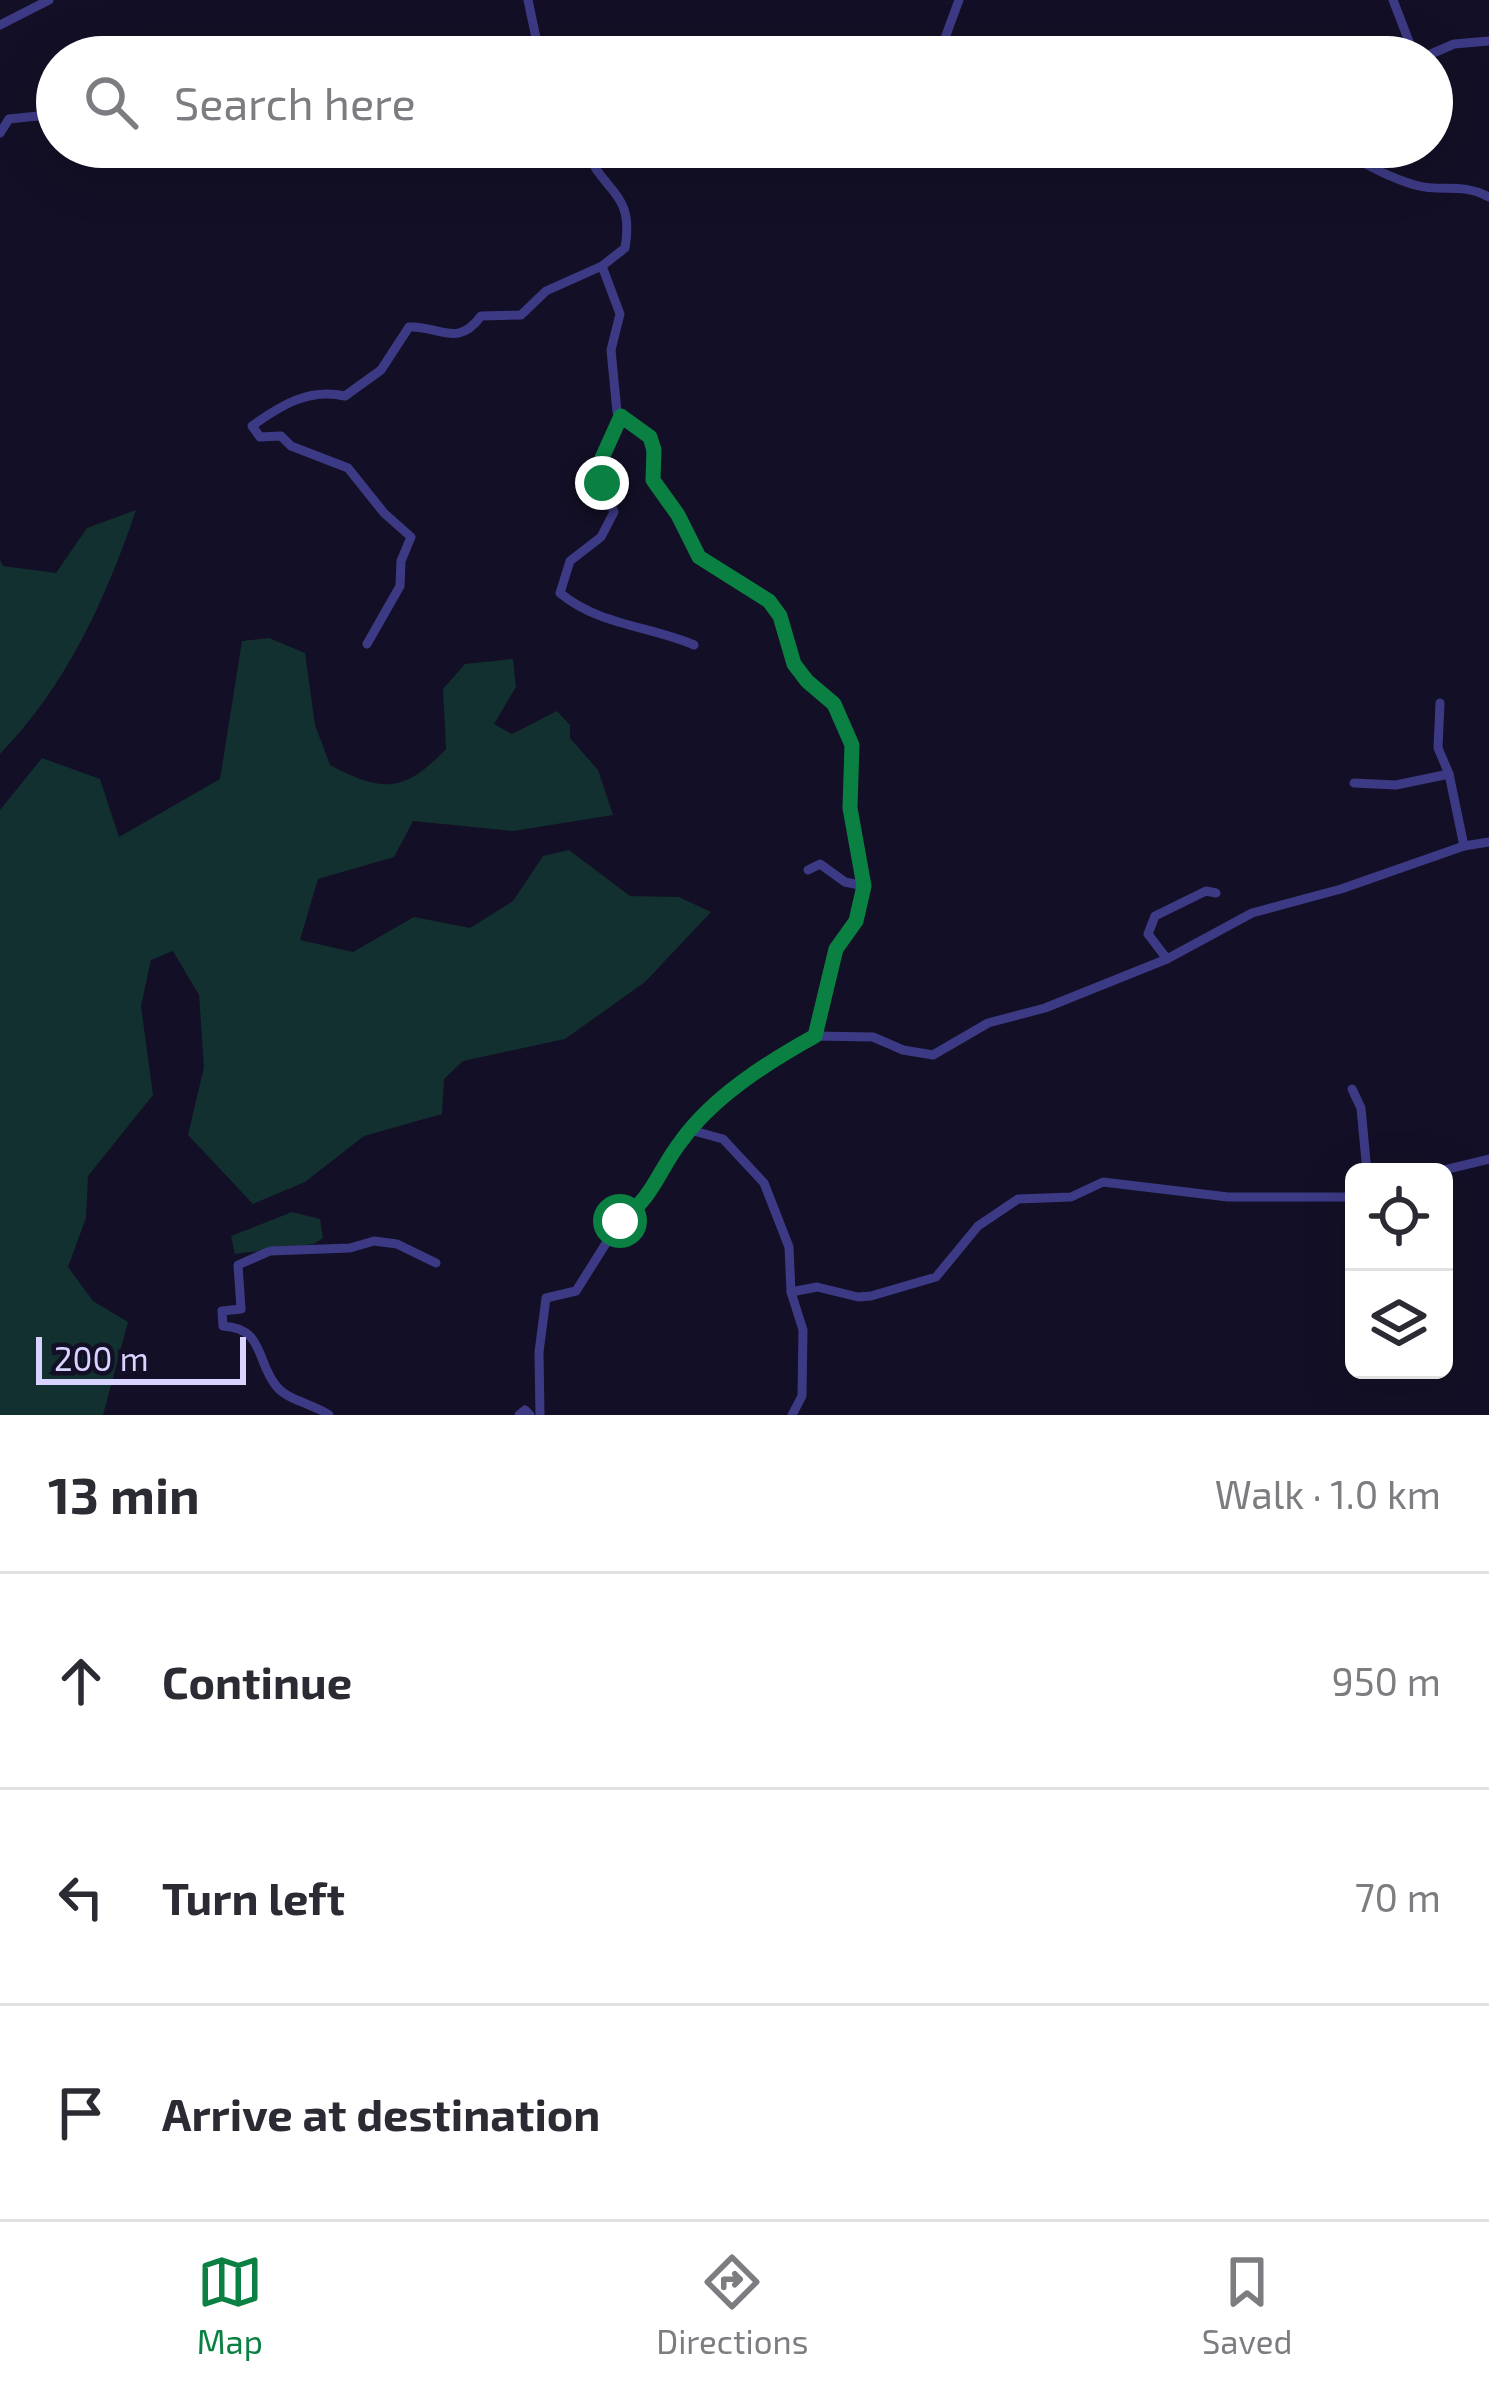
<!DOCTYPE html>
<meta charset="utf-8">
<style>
body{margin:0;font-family:"Exo 2",sans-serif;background:#f7f7f7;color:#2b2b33}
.controls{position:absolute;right:36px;bottom:36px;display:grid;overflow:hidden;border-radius:18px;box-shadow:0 12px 48px #0002}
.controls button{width:108px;height:108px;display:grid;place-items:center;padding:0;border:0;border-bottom:3px solid #e1e1e2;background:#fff;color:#2b2b33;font:60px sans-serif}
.scale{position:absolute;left:36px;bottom:30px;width:210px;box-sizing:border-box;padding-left:12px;border:6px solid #d9d4ff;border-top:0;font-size:33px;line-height:42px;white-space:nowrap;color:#d9d4ff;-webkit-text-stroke:9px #130f26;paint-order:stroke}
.stop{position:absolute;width:36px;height:36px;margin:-27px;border:9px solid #0b8043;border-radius:50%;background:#fff}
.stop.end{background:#0b8043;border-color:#fff;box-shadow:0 3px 12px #0008}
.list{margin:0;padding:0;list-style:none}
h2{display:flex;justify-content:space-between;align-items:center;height:156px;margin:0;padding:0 48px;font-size:51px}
h2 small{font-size:39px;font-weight:400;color:#7c7c81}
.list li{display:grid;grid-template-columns:78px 1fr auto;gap:36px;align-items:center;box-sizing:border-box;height:216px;padding:0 48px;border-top:3px solid #e1e1e2}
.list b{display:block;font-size:45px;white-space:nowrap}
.list em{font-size:39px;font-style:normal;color:#7c7c81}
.icon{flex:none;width:66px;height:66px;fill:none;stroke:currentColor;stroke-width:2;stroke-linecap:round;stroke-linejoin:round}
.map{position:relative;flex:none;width:1489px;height:1415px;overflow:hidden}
.search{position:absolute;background:#fff;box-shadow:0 12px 48px #0002;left:36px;right:36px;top:36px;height:132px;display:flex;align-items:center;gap:30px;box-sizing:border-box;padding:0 42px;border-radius:66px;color:#7c7c81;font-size:45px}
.sheet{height:804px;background:#fff}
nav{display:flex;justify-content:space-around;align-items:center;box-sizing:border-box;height:168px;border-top:3px solid #e1e1e2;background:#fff;font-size:33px;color:#7c7c81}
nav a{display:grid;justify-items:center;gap:6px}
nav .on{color:#0b8043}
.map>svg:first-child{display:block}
.green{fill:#12302f}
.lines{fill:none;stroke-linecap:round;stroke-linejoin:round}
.minor{stroke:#3d3a85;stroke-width:9}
.route{stroke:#0b8043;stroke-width:15}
</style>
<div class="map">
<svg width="1489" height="1415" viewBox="0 0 1489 1415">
<rect width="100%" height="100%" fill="#130f26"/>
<g class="green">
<path d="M136,510C106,599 66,686 0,754V560L3,566L56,573L87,528Z"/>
<path d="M269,638L305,653L315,725L330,765C383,793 404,793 446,749L443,689L465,664L513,659L516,687L494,724L512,734L557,711L570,725V738L598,770L613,815L513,831L413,821L394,857L318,879L300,940L353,952L414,917L470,928L513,901L543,856L569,850L630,896L679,897L711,912L645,982L565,1039L463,1061L444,1079L442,1114L364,1136L305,1182L253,1204L188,1135L204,1067L199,995L173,951L151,960L141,1006L153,1095L88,1176L86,1218L68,1267L93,1301L128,1322L103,1415H0V810L42,758L100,779L119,837L220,779L242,641Z"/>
<polygon points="292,1212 320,1219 323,1238 314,1244 235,1254 231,1236"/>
</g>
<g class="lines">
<g class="minor">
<polyline points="528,0 540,57"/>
<polyline points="1393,0 1415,57"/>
<polyline points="0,25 49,0"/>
<polyline points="443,57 445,57"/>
<polyline points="575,57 580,52 626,57"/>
<polyline points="938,57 959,0"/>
<polyline points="1424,57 1454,44 1489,41"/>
<polyline points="0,133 9,119 57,114"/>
<path d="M585,147C602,194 635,189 625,248L602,266L620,314L611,350L617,412L650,437L653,480L678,515L699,557L769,601L780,617L794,664L807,681L834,704L852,745L850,808L864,886L856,921L835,949L815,1036"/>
<path d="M1337,147C1359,161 1390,178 1415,185C1443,193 1460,182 1489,197"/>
<path d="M621,416C598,457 597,471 614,512L601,537L570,561L560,593C598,625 650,626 694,645"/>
<path d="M367,644L400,586L401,561L411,537L384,513L348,468L291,446L281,436L260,437L252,426C281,405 309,388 345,396L381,370L409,327C439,325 457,349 481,316L521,315L546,291L602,266"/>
<polyline points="1440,703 1438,748 1449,774"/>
<polyline points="1354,783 1396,785 1449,774 1464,846"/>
<polyline points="808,870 820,864 845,882 864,886"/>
<polyline points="1167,959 1148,934 1155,916 1206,891 1216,893"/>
<polyline points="1352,1089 1361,1108 1367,1172"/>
<polyline points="690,1130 723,1139 764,1183 789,1247 791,1292 803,1330 802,1396 792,1415"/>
<polyline points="1435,1172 1489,1159"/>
<polyline points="791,1292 817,1287 858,1297 871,1296 936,1277 978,1226 1018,1199 1071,1197 1103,1182 1228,1197 1354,1197"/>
<path d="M329,1415C314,1404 289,1401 277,1387C256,1363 265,1328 223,1326L222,1311L241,1309L238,1265L270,1251L350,1248L374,1241L397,1244L436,1263"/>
<polyline points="519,1415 525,1410 530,1415"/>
<polyline points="540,1415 539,1352 546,1298 576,1291 620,1221 642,1205 690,1130 724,1096 803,1043 815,1036 873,1037 903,1050 933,1055 988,1023 1045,1008 1167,959 1252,913 1341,889 1464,846 1489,842"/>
</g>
</g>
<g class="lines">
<path class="route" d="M602,483V458L621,416L650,437L654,450L653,480L678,515L699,557L769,601L780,616L794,664L807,681L834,704L852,745L850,808L864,886L856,921L836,949L815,1036C768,1062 714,1096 682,1140C657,1172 655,1196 620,1221"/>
</g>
</svg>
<div class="controls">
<button><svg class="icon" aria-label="locate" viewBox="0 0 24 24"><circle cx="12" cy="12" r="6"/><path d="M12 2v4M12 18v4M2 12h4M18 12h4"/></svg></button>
<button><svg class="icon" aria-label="layers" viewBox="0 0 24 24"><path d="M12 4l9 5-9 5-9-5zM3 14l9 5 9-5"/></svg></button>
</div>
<div class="scale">200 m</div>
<div class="stop" style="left:620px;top:1221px"></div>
<div class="stop end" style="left:602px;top:483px"></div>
<div class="search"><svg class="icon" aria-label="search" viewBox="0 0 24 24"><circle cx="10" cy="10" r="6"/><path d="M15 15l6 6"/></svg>Search here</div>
</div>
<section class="sheet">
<h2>13 min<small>Walk · 1.0 km</small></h2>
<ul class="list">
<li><svg class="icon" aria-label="ahead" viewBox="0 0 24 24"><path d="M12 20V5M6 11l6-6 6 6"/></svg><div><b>Continue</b></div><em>950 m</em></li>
<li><svg class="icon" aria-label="left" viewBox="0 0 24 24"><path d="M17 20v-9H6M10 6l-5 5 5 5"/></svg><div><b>Turn left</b></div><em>70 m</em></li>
<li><svg class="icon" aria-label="arrive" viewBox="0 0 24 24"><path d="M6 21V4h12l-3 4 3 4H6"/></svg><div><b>Arrive at destination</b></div></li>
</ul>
</section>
<nav>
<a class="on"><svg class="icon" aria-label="map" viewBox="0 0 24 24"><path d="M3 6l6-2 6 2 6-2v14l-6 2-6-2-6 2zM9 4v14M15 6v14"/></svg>Map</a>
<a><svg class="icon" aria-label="directions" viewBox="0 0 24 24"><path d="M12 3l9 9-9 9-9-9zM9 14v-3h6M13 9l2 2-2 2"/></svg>Directions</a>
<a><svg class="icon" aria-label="saved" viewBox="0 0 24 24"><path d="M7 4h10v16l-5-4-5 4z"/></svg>Saved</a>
</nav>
